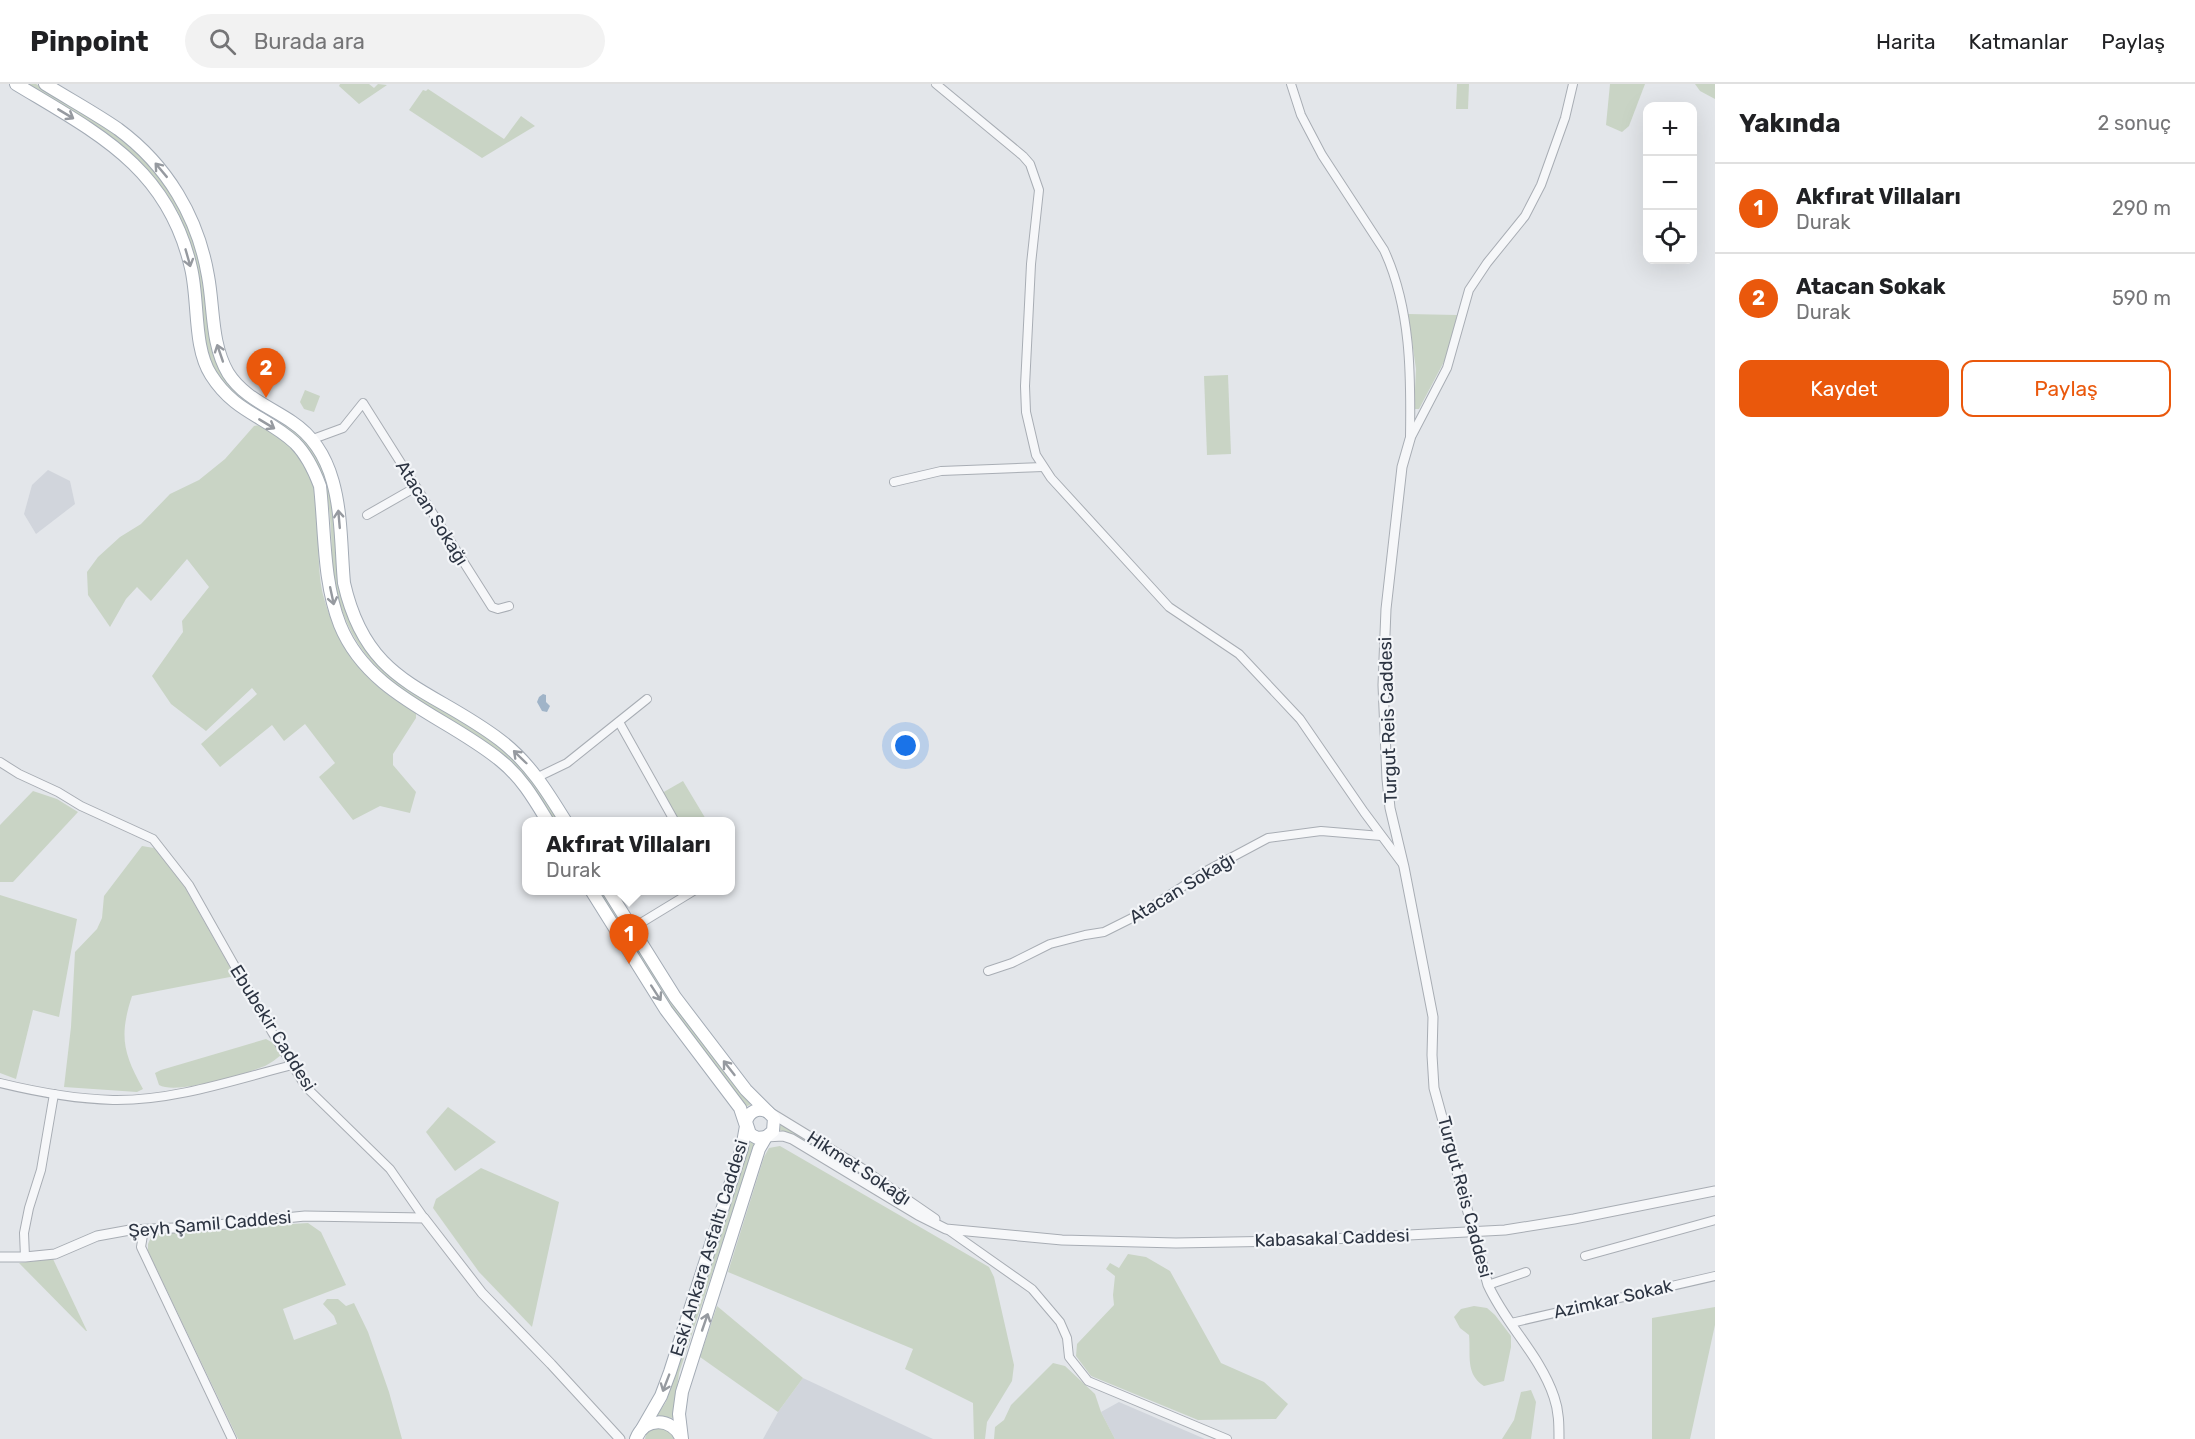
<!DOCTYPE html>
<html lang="tr">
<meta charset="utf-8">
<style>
body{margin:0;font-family:Rubik,sans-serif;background:#f2f2f2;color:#202124}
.controls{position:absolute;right:18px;top:18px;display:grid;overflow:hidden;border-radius:12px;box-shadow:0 6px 24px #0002}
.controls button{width:54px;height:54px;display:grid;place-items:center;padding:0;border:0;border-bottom:2px solid #e0e0e0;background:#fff;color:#202124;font:30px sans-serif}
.you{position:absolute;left:906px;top:662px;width:21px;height:21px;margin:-15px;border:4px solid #fff;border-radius:50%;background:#1a73e8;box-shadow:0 0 0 9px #1a73e833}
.badge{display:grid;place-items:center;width:39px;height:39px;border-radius:50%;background:#ea580c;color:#fff;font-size:20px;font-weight:700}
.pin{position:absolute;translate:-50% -50px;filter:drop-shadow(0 2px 3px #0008)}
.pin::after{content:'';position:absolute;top:32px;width:21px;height:18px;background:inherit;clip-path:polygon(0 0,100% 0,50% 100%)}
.popup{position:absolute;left:522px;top:733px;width:213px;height:78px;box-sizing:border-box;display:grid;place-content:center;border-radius:12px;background:#fff;filter:drop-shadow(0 2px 4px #0005);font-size:20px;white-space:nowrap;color:#757577}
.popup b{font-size:22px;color:#202124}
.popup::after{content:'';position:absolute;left:50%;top:100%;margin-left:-12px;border:12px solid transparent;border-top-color:#fff}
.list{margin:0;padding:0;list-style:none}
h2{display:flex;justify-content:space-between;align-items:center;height:78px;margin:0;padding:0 24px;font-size:26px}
h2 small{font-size:20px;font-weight:400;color:#757577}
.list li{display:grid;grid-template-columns:39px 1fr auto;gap:18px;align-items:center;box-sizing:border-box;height:90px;padding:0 24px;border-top:2px solid #e0e0e0}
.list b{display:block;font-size:22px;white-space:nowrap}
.list p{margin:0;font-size:20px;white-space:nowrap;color:#757577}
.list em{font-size:20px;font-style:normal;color:#757577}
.actions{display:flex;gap:12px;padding:18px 24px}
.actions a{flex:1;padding:14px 0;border:2px solid #ea580c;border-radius:12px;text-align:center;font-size:21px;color:#ea580c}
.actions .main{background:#ea580c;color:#fff}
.icon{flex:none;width:33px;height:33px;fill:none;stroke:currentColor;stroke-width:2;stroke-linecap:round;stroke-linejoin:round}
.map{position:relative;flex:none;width:1715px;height:1355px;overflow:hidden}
header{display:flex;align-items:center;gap:36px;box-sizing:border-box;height:84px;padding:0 30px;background:#fff;border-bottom:2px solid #e0e0e0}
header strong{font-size:28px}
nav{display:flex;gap:33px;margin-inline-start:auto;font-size:21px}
.search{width:420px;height:54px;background:#f2f2f2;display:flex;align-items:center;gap:15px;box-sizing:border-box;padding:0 21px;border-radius:33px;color:#757577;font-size:22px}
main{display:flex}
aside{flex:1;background:#fff}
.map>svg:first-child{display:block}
.built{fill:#d1d5dc}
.green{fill:#c9d4c5}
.water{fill:#a0b4c8}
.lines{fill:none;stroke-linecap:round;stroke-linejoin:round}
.minor-casing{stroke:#a8adb4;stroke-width:10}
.tertiary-casing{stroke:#a8adb4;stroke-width:11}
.primary-casing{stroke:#a3abb5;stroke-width:14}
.minor{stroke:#f6f7f9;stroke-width:8}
.tertiary{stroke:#f6f7f9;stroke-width:9}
.primary{stroke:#fff;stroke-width:12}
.oneway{stroke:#969aa0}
.labels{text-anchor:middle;stroke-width:4.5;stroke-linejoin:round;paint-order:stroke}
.street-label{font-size:18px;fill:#2c3442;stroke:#f3f5f8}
</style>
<header>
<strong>Pinpoint</strong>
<div class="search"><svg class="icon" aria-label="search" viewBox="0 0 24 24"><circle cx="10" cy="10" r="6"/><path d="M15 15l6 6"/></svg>Burada ara</div>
<nav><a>Harita</a><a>Katmanlar</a><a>Paylaş</a></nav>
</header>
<main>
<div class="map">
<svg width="1715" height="1355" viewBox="0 0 1715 1355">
<rect width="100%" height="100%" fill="#e3e6ea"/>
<g class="built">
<polygon points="48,386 70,397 75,420 36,450 24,430 32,401"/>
<polygon points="803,1294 933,1355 763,1355 778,1328"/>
<polygon points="1119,1318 1205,1355 1115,1355 1101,1328"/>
</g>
<g class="green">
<path d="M28,0H36L98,37L130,60L163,96L183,130L200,177L214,270L279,335L302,352L317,370L331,407L338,495L346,526L364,561L491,655L522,683L561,737H555C541,714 526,690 505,672C489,658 470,648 451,637C386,597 350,573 333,494C329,425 337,376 271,335C247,321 225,308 213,281C199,249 204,211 196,178C173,81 106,48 28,0Z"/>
<polygon points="340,0 369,0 374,4 378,0 387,1 359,20 339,2"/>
<polygon points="1457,0 1469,0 1468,25 1456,25"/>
<polygon points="1610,0 1645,0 1629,42 1622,48 1606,41"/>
<polygon points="1695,0 1715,0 1715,15 1700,7"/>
<polygon points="428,5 504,55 521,32 535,42 482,74 409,26 423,6 426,7"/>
<polygon points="1408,230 1457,231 1448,270 1419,325 1414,325 1416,285"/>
<polygon points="1228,291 1231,370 1207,371 1204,292"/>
<polygon points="305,306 320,312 314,328 304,325 300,318"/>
<path d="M259,341C272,349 286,356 296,368C330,404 311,469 324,514C332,544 350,575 372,597C385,610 401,619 416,629V634L393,670V681L416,708L410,729L380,722L353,736L319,693L335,679L305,640L284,657L272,641L220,683L201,660L257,610L252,604L206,647L171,620L152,592L183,548L182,537L209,503L187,475L151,517L137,503L126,515L110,543L88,511L87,488L98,473L120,453L141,440L170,410L199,396L225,375L254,342Z"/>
<polygon points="683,697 707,737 678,737 662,709"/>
<polygon points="33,707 57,715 78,728 13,798 0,798 0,741"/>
<path d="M142,762L154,764L184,802L235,892L132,912C119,952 123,969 143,1005L137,1008L64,1003L71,943L75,868L97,845L102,834L104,812Z"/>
<polygon points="597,807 602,807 751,1020 746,1023 664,914"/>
<polygon points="0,811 77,835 59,933 33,926 16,995 0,989"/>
<path d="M266,955L275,960L281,971C276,975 271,979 265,982C244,990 177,1011 159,1001L155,989L161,986Z"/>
<polygon points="448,1023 496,1058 455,1087 426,1048"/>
<polygon points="781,1040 885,1104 883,1107 794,1050 779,1046"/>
<polygon points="751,1056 756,1058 679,1289 673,1334 657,1332 666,1318"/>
<polygon points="780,1062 989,1183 994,1193 1014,1281 1012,1297 987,1338 985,1355 974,1355 973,1319 905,1285 913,1265 728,1188 764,1073 769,1064"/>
<polygon points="481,1084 559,1118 532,1243 479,1188 433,1124 436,1115"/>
<polygon points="308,1139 321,1148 346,1201 283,1225 294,1256 337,1240 334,1232 323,1220 327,1215 338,1215 346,1222 354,1219 368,1248 389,1308 402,1355 238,1355 148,1167 148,1160 152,1151 159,1149"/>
<polygon points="1128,1170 1146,1173 1170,1187 1221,1279 1264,1298 1288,1320 1276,1335 1198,1336 1091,1292 1076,1272 1077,1260 1114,1221 1113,1211 1115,1192 1106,1185 1110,1179 1119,1184"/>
<polygon points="53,1175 87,1247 86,1247 19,1179"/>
<polygon points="717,1222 803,1294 778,1328 700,1273"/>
<path d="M1474,1222L1487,1224L1495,1231L1511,1252V1263L1504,1297L1484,1302C1465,1290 1471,1271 1469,1251L1460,1244L1454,1233L1461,1225Z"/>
<polygon points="1715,1223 1715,1241 1690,1355 1652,1355 1652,1234"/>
<polygon points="1053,1279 1065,1282 1095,1310 1101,1328 1115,1355 994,1355 995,1343 1004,1336 1011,1321"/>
<polygon points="1531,1306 1536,1318 1531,1355 1502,1355 1514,1336 1521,1308"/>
<polygon points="654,1344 669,1345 675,1355 645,1355 646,1350"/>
</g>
<polygon class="water" points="543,610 546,611 546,618 550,622 547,628 542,627 537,618 539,613"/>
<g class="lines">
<defs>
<g id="minor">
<polyline points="936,0 1023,72 1030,80 1039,106 1031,180 1025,302 1026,328 1036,371 1051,394 1169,523 1239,570 1300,635 1364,728 1402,779"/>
<path d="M1291,0L1301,31L1322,71L1384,166C1411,224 1411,291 1410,353"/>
<polyline points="313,355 343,344 363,319 492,523 498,525 509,522"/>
<polyline points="1410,355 1447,284 1469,206 1487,179 1525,132 1541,101 1565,34 1573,0"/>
<polyline points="894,398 941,387 1043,383"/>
<polyline points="367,431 416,403"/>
<polyline points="619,638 675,738"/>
<polyline points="0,678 19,690 58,708 81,722 153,755 189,801 272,948 306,1003 390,1085 424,1134"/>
<polyline points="538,693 567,679 647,615"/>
<polyline points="631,845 695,806"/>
<polyline points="988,887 1012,879 1050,860 1085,851 1104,848 1142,829 1208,786 1268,754 1321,747 1381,752"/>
<path d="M0,999C37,1008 75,1015 113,1016C173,1017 234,996 292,981"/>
<polyline points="144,1145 141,1163 232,1355"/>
<polyline points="947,1145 1032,1205 1060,1238 1067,1254 1069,1273 1088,1297 1227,1355"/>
<polyline points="1585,1172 1715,1136"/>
<polyline points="25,1173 24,1149 29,1124 41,1086 54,1010"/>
<polyline points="1488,1201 1526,1188"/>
<polyline points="1511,1239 1715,1192"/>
</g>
<g id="tertiary">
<path d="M1410,355L1402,383L1386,525L1383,601L1387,695L1390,724L1404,783L1433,933L1432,971L1434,1004L1488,1201C1506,1241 1540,1271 1554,1313C1559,1327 1559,1341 1559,1355"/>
<polyline points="771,1029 861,1084 935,1135"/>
<polyline points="766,1053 783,1052 792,1055 918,1131 946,1145 1062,1156 1176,1159 1293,1157 1505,1146 1574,1135 1715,1107"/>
<polyline points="0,1173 25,1173 55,1170 97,1152 130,1146 196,1143 305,1132 424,1134 482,1209 551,1280 620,1355"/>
</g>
<g id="primary">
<path d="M16,0C97,49 168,83 191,184C199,217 193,263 211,291C235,329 266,332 295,359C307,371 314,386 320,402C325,448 323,498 340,541C369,612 447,632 501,677C522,694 534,715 548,738"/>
<path d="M45,0C69,15 95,29 118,45C167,81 198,133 208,192C214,224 211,260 228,289C243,313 270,323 292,338C345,373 339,444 344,499C367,601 429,602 500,656C529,678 547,707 566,738"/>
<polyline points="591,806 666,926 740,1024 746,1042 742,1064 670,1288 661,1312 642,1345"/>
<polyline points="608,806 675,913 746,1006 774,1034 773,1047 766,1053 759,1065 682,1308 679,1330 682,1355"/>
<path d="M766,1053L757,1054L750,1050L746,1038C749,1027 758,1023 768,1028"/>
<path d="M636,1355C644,1333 672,1333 681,1354"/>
</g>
</defs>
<use href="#minor" class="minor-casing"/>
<use href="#tertiary" class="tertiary-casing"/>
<use href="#primary" class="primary-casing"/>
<use href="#minor" class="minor"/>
<use href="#tertiary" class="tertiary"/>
<use href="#primary" class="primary"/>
</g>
<defs><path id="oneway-shaft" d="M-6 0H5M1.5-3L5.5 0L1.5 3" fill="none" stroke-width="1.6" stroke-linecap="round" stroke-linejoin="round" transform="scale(1.5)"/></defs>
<g class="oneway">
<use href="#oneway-shaft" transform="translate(66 30) rotate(31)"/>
<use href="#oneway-shaft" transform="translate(161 86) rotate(-130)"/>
<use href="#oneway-shaft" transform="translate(188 174) rotate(74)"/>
<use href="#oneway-shaft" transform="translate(220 269) rotate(-109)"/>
<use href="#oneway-shaft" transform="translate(267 340) rotate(31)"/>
<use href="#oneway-shaft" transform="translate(339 435) rotate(-95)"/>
<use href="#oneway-shaft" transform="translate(332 512) rotate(78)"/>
<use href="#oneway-shaft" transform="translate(520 673) rotate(-136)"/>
<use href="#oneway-shaft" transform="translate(656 909) rotate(57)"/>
<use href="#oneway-shaft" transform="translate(729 984) rotate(-128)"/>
<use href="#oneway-shaft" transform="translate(705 1238) rotate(-71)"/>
<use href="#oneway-shaft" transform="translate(666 1299) rotate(111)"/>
</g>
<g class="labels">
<g class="street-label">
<text transform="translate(432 429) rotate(58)" y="6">Atacan Sokağı</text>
<text transform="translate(1388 636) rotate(-92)" y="6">Turgut Reis Caddesi</text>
<text transform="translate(1182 804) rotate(-31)" y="6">Atacan Sokağı</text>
<text transform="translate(273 944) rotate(58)" y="6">Ebubekir Caddesi</text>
<text transform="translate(859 1084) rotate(33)" y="6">Hikmet Sokağı</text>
<text transform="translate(1465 1113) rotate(75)" y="6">Turgut Reis Caddesi</text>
<text transform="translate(210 1140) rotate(-5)" y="6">Şeyh Şamil Caddesi</text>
<text transform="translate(1332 1154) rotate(-2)" y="6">Kabasakal Caddesi</text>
<text transform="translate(709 1164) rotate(-73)" y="6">Eski Ankara Asfaltı Caddesi</text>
<text transform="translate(1613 1215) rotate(-13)" y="6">Azimkar Sokak</text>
</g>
</g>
</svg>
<div class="controls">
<button>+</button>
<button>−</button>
<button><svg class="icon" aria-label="locate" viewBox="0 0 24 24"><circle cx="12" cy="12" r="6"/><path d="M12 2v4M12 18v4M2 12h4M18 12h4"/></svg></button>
</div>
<div class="you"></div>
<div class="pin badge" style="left:629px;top:880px">1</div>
<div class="popup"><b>Akfırat Villaları</b>Durak</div>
<div class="pin badge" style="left:266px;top:314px">2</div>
</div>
<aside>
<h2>Yakında<small>2 sonuç</small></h2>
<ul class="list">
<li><span class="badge">1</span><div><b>Akfırat Villaları</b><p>Durak</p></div><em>290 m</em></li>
<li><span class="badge">2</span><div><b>Atacan Sokak</b><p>Durak</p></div><em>590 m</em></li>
</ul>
<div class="actions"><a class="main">Kaydet</a><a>Paylaş</a></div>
</aside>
</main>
